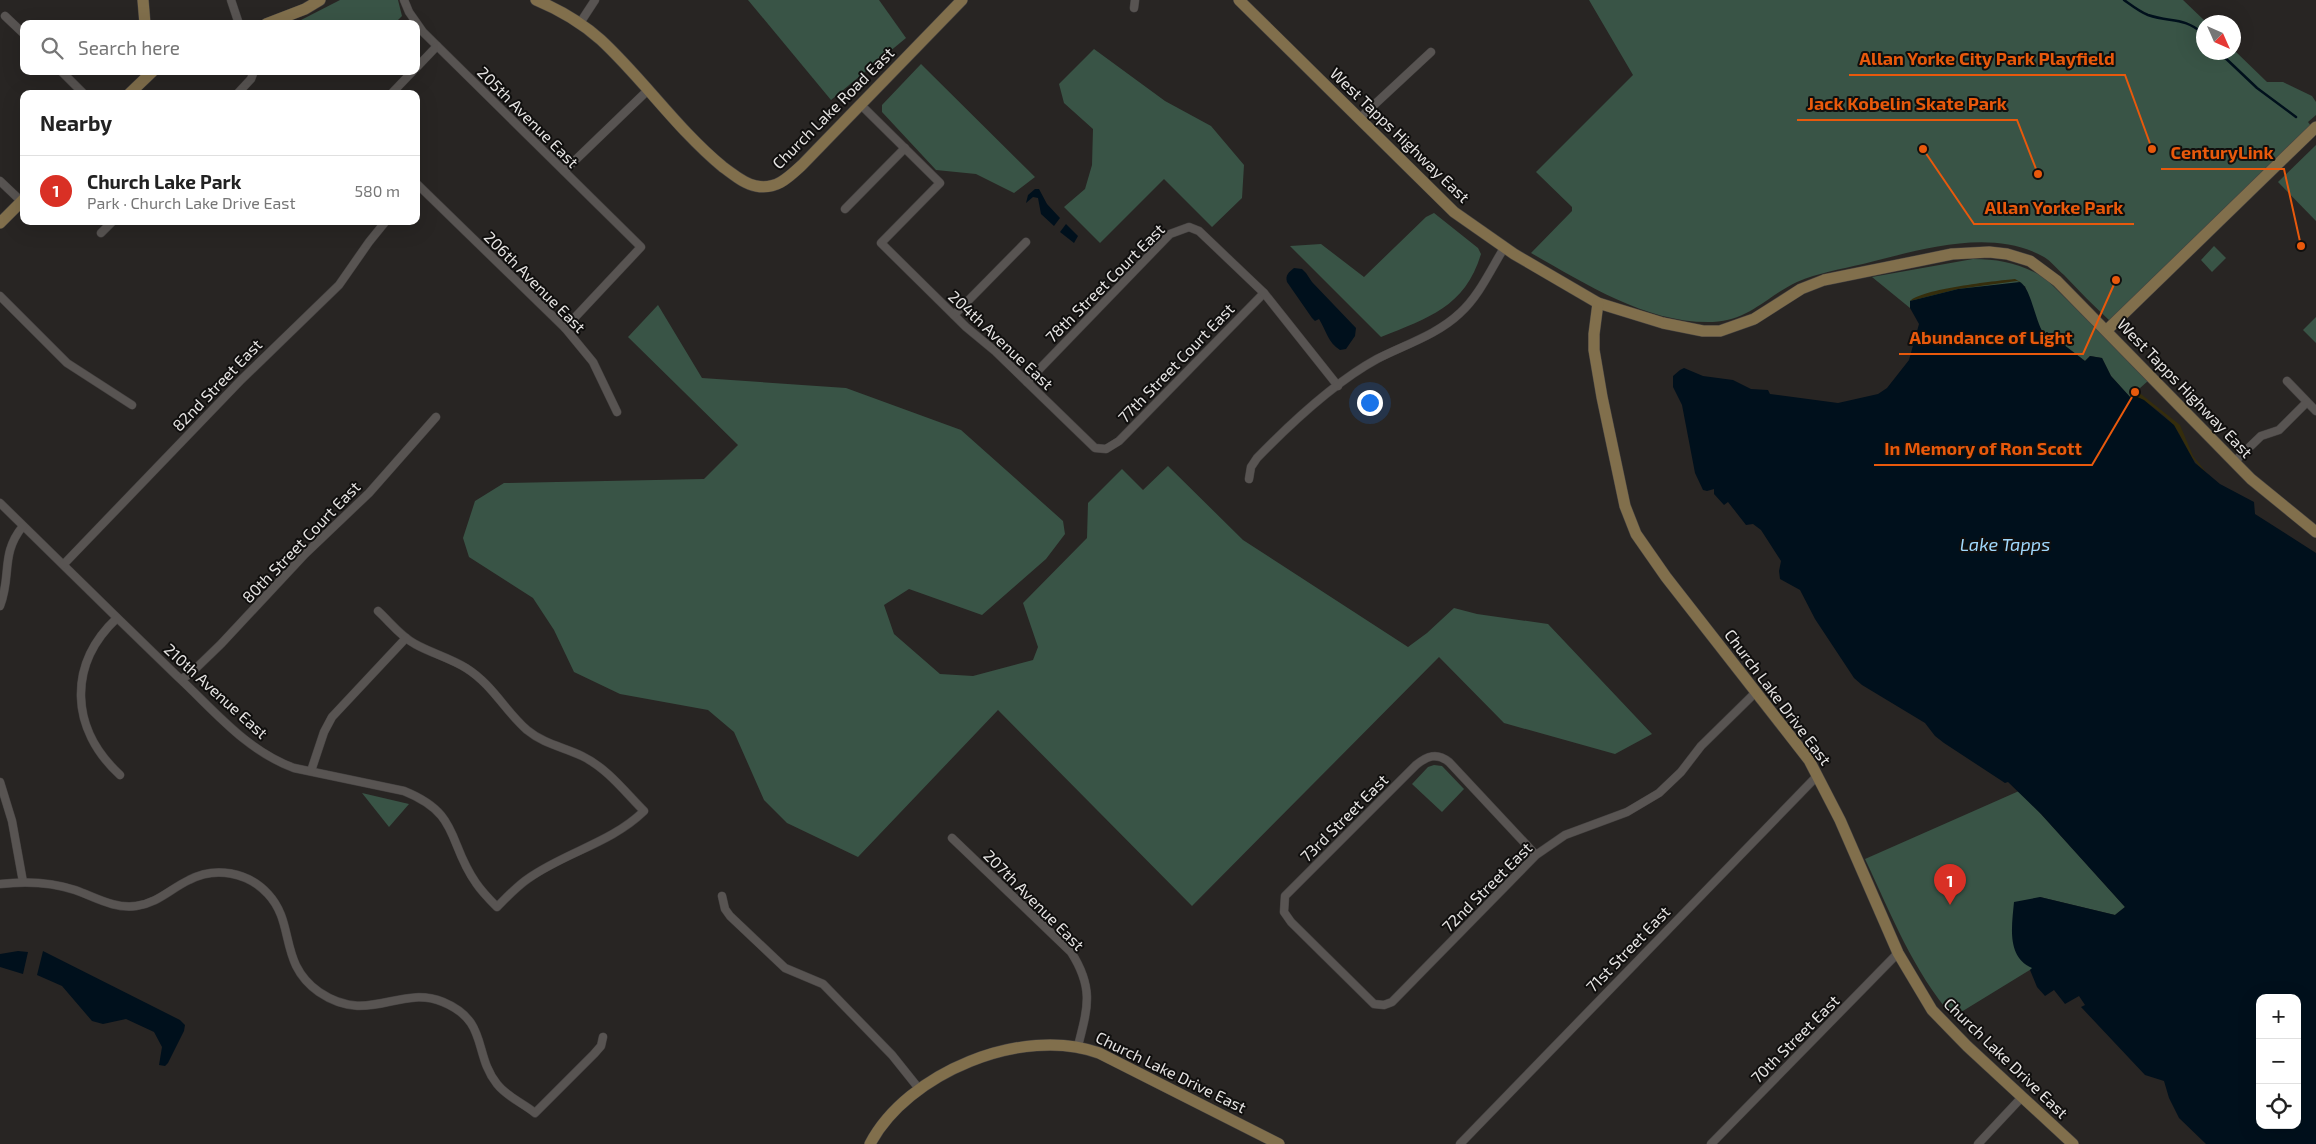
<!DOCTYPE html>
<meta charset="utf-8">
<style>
body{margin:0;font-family:"Exo 2",sans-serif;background:#f2f2f2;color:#222}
.controls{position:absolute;right:15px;bottom:15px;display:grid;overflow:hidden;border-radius:10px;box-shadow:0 5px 20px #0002}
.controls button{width:45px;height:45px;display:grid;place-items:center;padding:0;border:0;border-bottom:1px solid #e0e0e0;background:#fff;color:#222;font:25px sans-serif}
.compass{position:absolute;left:2196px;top:15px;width:45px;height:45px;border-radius:50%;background:#fff;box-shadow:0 5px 20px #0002;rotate:135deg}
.you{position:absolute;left:1369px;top:402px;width:18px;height:18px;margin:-12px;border:4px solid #fff;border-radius:50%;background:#1a73e8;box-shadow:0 0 0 8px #1a73e833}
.badge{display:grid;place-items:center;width:32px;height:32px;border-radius:50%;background:#d93025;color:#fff;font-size:16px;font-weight:700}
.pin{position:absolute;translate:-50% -41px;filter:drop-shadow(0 1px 2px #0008)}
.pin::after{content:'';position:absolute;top:26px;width:18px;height:15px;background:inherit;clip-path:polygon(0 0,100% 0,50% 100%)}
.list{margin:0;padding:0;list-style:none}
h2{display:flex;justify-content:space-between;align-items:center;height:65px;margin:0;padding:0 20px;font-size:21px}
h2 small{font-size:16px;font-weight:400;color:#767676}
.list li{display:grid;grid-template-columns:32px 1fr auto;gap:15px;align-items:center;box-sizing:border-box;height:70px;padding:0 20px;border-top:1px solid #e0e0e0}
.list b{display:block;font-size:19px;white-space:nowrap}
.list p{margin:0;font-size:16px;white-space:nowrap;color:#767676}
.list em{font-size:16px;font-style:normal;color:#767676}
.icon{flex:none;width:28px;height:28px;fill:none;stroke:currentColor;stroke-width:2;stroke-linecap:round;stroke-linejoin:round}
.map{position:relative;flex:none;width:2316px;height:1144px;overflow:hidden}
.search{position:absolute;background:#fff;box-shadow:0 5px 20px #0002;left:20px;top:20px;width:400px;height:55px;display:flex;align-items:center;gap:12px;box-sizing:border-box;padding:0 18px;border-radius:10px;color:#767676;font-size:19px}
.panel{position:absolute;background:#fff;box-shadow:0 5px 20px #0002;left:20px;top:90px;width:400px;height:135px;border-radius:10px}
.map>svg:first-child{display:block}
.green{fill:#395446}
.sand{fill:#352d0c}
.water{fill:#00101c;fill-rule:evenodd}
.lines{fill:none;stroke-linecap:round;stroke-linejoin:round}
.stream{stroke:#00101c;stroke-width:2.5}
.street-casing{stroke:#444140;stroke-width:9}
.secondary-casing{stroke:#444140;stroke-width:12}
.street{stroke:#585452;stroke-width:8}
.secondary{stroke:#816f4c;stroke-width:11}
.labels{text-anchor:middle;stroke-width:4;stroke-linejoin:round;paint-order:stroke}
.street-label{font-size:16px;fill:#e6e4e3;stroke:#100f0e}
.water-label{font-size:18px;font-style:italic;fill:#a0d8fc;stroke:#100f0e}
.leader{fill:none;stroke:#e8590c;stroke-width:2}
.callout-dot{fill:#e8590c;stroke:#100f0e;stroke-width:2}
.callout-label{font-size:18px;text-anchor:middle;font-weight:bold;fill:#e8590c;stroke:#100f0e;stroke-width:4;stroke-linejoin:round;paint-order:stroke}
</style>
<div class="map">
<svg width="2316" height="1144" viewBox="0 0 2316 1144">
<rect width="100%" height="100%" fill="#282523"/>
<g class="green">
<polygon points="340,0 398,0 402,16 394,24 305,24 301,20"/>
<polygon points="748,0 879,0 906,38 831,100"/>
<path d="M1589,0H2183L2206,22H2204V52H2234V50L2267,82H2283L2312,96L2316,102V115L2308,122L2311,126L2110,321C2094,306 2079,291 2064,275C2058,270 2051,261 2044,257C1990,227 1920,250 1863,264C1841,269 1818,273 1797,282C1767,296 1750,320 1713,322C1647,324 1586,284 1531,253L1572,211V207L1536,172L1633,75Z"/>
<polygon points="1094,49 1165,101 1211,126 1244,165 1242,198 1212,227 1164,179 1100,243 1064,207 1085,189 1092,165 1093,129 1064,103 1059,84"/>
<polygon points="921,64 1035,177 1014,193 976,174 936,170 882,112 882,105"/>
<polygon points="2316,145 2316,221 2278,182"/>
<path d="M1434,213L1478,248L1481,254C1465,307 1428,318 1381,337L1290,246L1321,244L1364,277L1426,217Z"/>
<polygon points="2214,246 2226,258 2212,272 2201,260"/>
<path d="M1973,259C2000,259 2022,264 2045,278L2149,380L2130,397L2111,376L2102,358L2090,356L2085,361L2047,332L2044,334L2036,322L2025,286L1910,301V308L1872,277Z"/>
<polygon points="658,305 702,378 846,388 961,430 1063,521 1065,534 1046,559 982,615 909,589 884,605 894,634 940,674 973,676 1033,660 1038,647 1023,603 1087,538 1088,503 1122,469 1143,490 1168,466 1243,540 1408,647 1427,633 1454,608 1477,614 1548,624 1652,734 1615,754 1504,723 1439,657 1192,906 998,710 858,857 787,823 764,800 734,732 708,710 620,694 574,672 554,630 533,598 469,557 463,538 475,501 504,483 704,479 738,445 628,337"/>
<polygon points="2316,317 2316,343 2303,330"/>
<polygon points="1434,765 1442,766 1464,789 1442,812 1412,784 1428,767"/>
<path d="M2019,791L2041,814L2125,907L2115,915L2040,897L2033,968L1953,1017C1913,971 1891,914 1865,859Z"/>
<polygon points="362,793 409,804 389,827"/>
</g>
<g class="sand">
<path d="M2015,279L2022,283L2017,281L1958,289L1910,301C1922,289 1995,281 2015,279Z"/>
<path d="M2137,391L2180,425L2193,456L2206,472C2186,455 2188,445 2174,426C2165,414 2147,402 2133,395Z"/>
</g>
<g class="water">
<polygon points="1035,189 1039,189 1047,204 1060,218 1054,226 1041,214 1038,198 1033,197 1026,203 1028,195"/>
<polygon points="1066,224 1078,236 1074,243 1060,232"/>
<path d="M1294,268L1302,269L1306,273L1312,282L1356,328L1355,336L1346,349L1340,350C1328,343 1326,330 1319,319L1315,321L1312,318L1287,282C1285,275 1289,272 1294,268Z"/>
<path d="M2020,282C2031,288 2035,321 2044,334L2047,332L2085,361L2090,356L2102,358L2111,376L2130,397L2133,395L2144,400L2174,425L2195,463L2220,484L2254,502L2255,514L2316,553V1144H2206L2179,1118L2169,1098L2164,1081L2145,1075L2081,1007L2085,1005L2079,996L2065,1004L2054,990L2045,996L2037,987L2030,970L2032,968C2006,957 2012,925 2014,902L2040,897L2115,915L2125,907L2041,814L2008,782L2005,783L1944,743L1935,736L1925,723L1862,685L1854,678L1815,619L1800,590L1780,579L1779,571L1781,561L1761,530L1753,524L1746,525L1728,502L1724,505L1714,494V489L1707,491L1703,490L1695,473L1682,405L1673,387V376L1680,370L1684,368L1703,376L1733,380L1751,389L1768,390L1770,394L1838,403L1878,394L1887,388L1909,360L1919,324L1910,308V301L1958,289ZM2260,998H2297V1125H2260Z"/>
<polygon points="18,951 28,952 23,974 0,967 0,954"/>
<polygon points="43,951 180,1020 185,1025 184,1031 168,1063 165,1066 159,1065 162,1047 154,1032 126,1019 103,1024 92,1021 62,986 37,975"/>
</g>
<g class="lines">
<g class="stream">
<path d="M2124,0C2131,5 2140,12 2148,15C2172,23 2182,16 2204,34"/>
<polyline points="2219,52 2257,88 2296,117"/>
</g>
<defs>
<g id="street">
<polyline points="231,0 239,24"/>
<polyline points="404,0 409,12 423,32 641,247 565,328"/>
<polyline points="1134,8 1135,0"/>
<polyline points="5,16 24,34"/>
<polyline points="580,23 595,0"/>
<polyline points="416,68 437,46"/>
<polyline points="61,71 84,94"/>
<polyline points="237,94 251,79 254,71"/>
<polyline points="391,94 413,71"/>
<polyline points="861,105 940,183 881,243 966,327 995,351 1095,448 1106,449 1119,441 1264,293"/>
<polyline points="1360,118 1431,52"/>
<polyline points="564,171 647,91"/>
<polyline points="0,181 21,201"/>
<polyline points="416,183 565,328 593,362 617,412"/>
<polyline points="845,209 905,148"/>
<polyline points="101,233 113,221"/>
<polyline points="0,296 67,363 132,405"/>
<polyline points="954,315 1026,242"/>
<polyline points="2287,381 2316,411"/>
<polyline points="1027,382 1170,234 1189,227 1199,231 1264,293 1338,386"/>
<polyline points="2234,462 2261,436 2279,430 2307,402"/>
<path d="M1249,479L1251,467L1257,458C1291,423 1333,383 1377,359C1404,345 1437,335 1460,313C1479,296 1491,269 1504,248"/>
<path d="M0,503C58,560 117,618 176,675C213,709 245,750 294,768L404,791C461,814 447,842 476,883C482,892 490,900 497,907C507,897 517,886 529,878C566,852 611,843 644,811C625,792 607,768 582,756C563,747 544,744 527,730C505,711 493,685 466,668C450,658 431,653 415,644C400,636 390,622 378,611"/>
<polyline points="64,564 241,380 339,285 369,242 386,221"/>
<path d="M0,606C12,575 0,554 23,526"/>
<path d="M117,618C67,665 70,729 120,775"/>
<polyline points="181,679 190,674 221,644 305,554 369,493 436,417"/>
<polyline points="311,771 324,732 332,717 406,638"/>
<polyline points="0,782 12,821 23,882"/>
<path d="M952,838L1071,952C1094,988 1088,1007 1078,1046"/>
<path d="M1536,855L1449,762C1437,752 1427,756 1416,765L1285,896L1284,912L1291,922L1374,1004L1384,1005L1392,1002L1536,855L1565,835L1627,812L1659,793L1681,772L1701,746L1756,692"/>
<path d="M0,884C25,881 51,882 75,890C95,897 114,909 136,906C158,903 170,889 189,880C215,866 248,872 268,894C296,924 278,963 319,992C369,1026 399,984 443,1002C489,1021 473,1054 497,1084C507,1097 523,1103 535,1113L594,1054L601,1046L603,1037"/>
<polyline points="722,896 725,909 730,916 785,968 823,984 892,1055 920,1090"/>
<polyline points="1460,1144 1818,775"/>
<polyline points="1711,1144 1898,953"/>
<polyline points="1978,1144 2022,1097"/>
</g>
<g id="secondary">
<polyline points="143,0 145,24"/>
<path d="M536,0C560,10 582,23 601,40C644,80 677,129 723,167C733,174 744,184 756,186C776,190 788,178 802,165L962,0"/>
<polyline points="1239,0 1454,212 1514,254 1598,303 1663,323 1703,331 1720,331 1754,319 1801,289 1824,280 1952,254 1989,252 2007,254 2030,261 2057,281 2251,479 2316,532"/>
<polyline points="266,24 305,9 320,0"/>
<polyline points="129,94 153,71"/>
<polyline points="0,223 24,199"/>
<polyline points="1598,303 1594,334 1594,350 1602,397 1625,506 1636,534 1666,577 1809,760 1840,820 1898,953 1932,1010 1967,1046 2073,1144"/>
<polyline points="2107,330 2316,127"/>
<path d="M870,1144C907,1073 1023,1025 1099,1053L1279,1144"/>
</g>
</defs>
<use href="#street" class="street-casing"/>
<use href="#secondary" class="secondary-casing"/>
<use href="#street" class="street"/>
<use href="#secondary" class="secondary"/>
</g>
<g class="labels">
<g class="street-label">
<text transform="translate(833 108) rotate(-45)" y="6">Church Lake Road East</text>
<text transform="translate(528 117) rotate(45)" y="6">205th Avenue East</text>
<text transform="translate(1400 135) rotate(44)" y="6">West Tapps Highway East</text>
<text transform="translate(535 282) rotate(45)" y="6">206th Avenue East</text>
<text transform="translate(1105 283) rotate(-45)" y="6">78th Street Court East</text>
<text transform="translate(1001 340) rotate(43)" y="6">204th Avenue East</text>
<text transform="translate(1176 363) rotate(-46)" y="6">77th Street Court East</text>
<text transform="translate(217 385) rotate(-46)" y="6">82nd Street East</text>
<text transform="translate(2185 388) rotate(46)" y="6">West Tapps Highway East</text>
<text transform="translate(301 542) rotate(-46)" y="6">80th Street Court East</text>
<text transform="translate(216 691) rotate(42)" y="6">210th Avenue East</text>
<text transform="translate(1778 697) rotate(53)" y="6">Church Lake Drive East</text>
<text transform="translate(1344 818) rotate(-45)" y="6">73rd Street East</text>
<text transform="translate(1487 887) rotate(-45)" y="6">72nd Street East</text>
<text transform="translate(1034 900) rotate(45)" y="6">207th Avenue East</text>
<text transform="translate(1628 949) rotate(-46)" y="6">71st Street East</text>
<text transform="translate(1795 1039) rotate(-45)" y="6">70th Street East</text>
<text transform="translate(2006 1058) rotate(44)" y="6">Church Lake Drive East</text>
<text transform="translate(1171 1072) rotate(26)" y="6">Church Lake Drive East</text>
</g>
<g class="water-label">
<text x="2005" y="551">Lake Tapps</text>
</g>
</g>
<path class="leader" d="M2152 149L2125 75H1849M2038 174L2017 120H1797M2301 246L2284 169H2161M1923 149L1974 224H2134M2116 280L2083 354H1899M2135 392L2092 465H1874"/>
<g class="callout-dot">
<circle cx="2152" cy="149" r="5"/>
<circle cx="2038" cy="174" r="5"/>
<circle cx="2301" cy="246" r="5"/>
<circle cx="1923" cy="149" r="5"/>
<circle cx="2116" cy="280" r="5"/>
<circle cx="2135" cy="392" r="5"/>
</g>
<g class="callout-label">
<text x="1987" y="65">Allan Yorke City Park Playfield</text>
<text x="1907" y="110">Jack Kobelin Skate Park</text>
<text x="2222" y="159">CenturyLink</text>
<text x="2054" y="214">Allan Yorke Park</text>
<text x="1991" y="344">Abundance of Light</text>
<text x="1983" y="455">In Memory of Ron Scott</text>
</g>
</svg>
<div class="controls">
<button>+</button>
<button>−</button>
<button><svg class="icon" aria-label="locate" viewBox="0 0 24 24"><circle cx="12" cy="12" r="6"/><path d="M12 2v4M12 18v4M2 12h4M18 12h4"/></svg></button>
</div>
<svg class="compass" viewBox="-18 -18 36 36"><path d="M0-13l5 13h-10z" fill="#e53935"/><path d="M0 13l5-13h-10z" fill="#767676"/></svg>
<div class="you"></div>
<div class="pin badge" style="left:1950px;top:905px">1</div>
<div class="search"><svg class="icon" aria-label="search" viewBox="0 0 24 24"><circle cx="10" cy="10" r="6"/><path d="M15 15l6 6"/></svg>Search here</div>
<section class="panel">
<h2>Nearby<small></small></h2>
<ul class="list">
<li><span class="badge">1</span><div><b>Church Lake Park</b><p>Park · Church Lake Drive East</p></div><em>580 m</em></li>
</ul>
</section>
</div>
